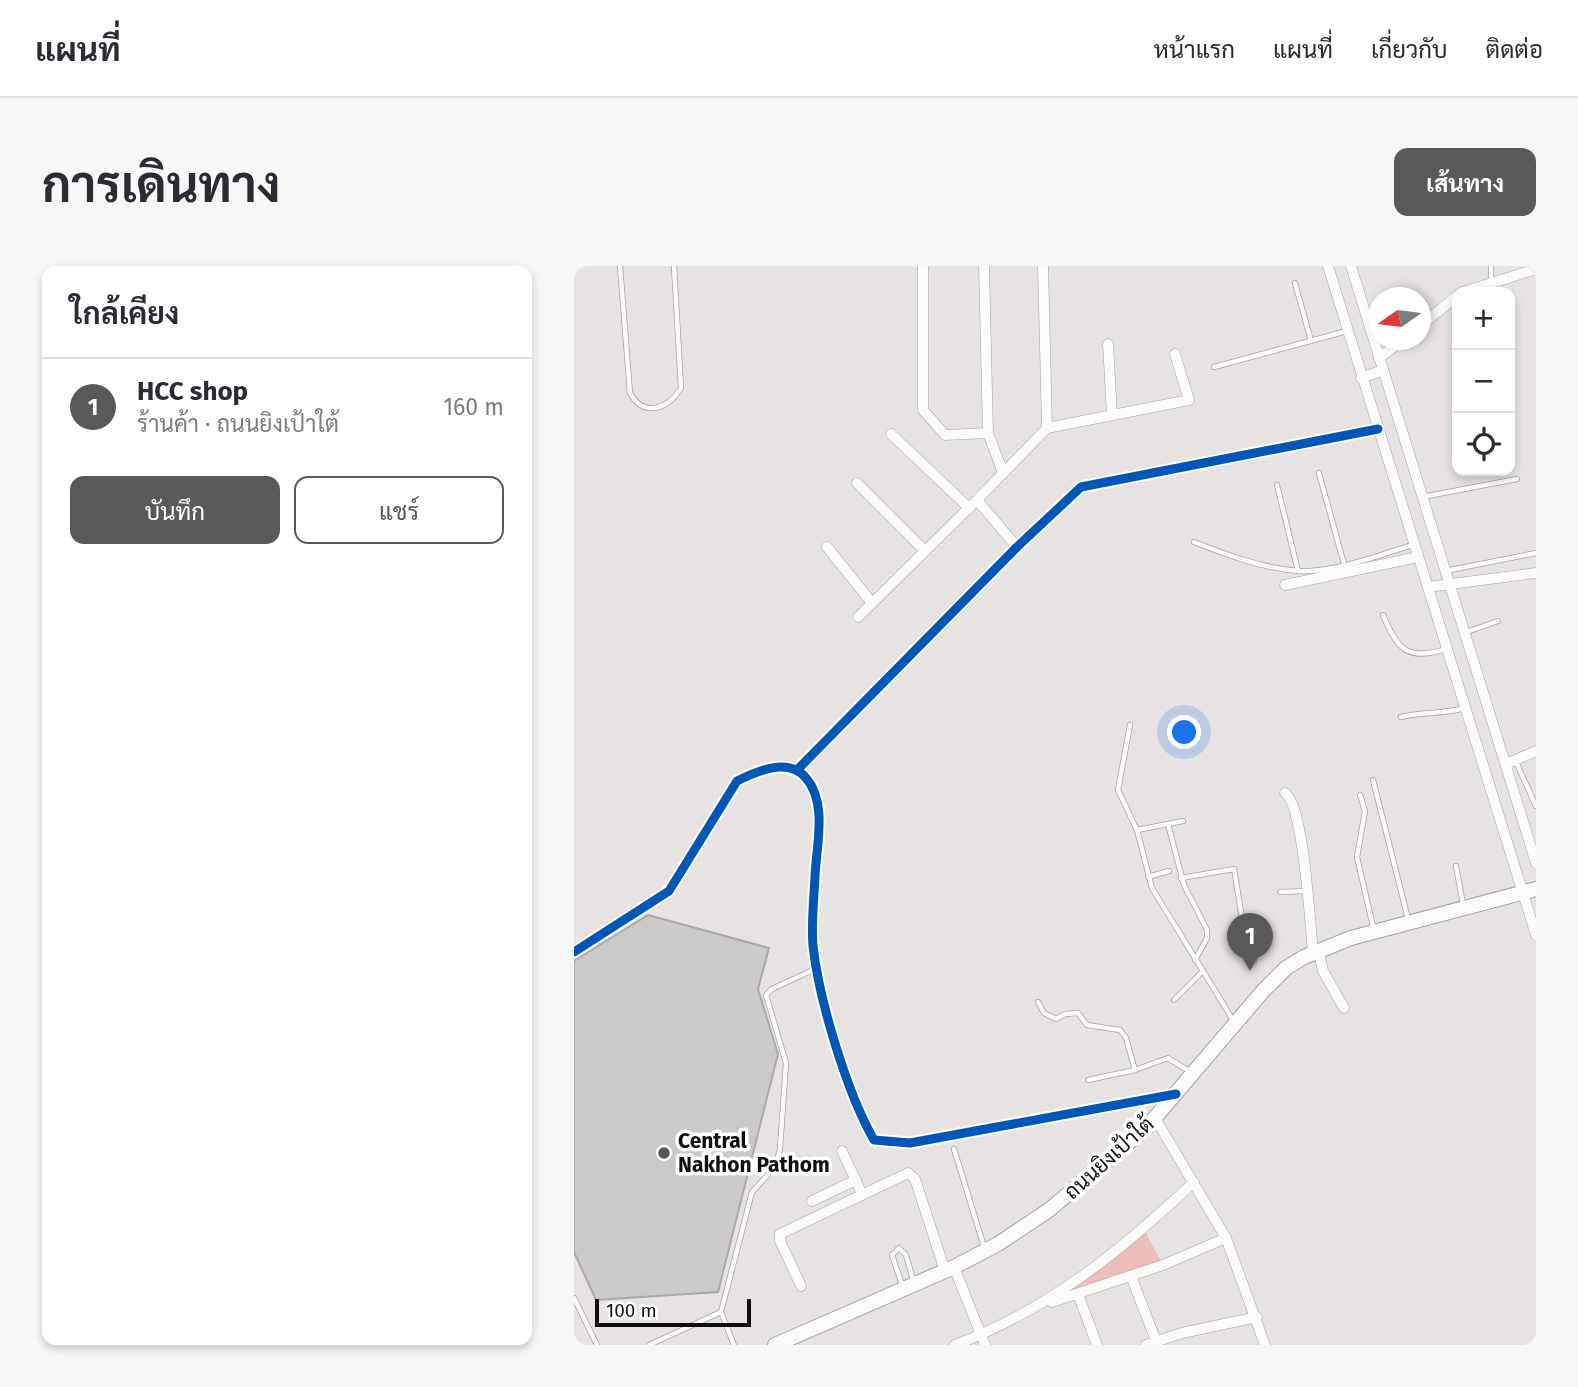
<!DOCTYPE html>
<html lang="th">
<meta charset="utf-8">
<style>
body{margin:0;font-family:"Fira Sans",Sarabun,sans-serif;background:#f7f7f7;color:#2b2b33}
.controls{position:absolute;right:21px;top:21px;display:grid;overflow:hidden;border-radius:14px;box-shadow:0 4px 10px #0003}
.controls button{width:63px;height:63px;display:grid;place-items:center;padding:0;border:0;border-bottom:2px solid #e1e1e2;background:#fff;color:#2b2b33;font:35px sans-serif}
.compass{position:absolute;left:794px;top:21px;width:63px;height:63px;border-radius:50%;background:#fff;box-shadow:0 4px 10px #0003;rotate:256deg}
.scale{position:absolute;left:21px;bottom:18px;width:156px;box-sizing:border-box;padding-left:7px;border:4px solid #100e0e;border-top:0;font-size:19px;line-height:24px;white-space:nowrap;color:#100e0e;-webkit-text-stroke:5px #fff;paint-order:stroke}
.you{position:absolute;left:611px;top:467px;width:24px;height:24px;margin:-18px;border:5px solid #fff;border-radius:50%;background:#1a73e8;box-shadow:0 0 0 10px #1a73e833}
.badge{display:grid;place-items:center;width:46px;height:46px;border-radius:50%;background:#5b5958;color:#fff;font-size:23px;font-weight:700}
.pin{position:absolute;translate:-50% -58px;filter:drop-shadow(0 2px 4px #0008)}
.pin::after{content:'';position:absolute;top:37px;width:24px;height:21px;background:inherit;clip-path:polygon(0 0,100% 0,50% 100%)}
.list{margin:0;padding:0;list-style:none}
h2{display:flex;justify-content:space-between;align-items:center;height:91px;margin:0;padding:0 28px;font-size:30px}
h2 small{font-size:23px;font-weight:400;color:#7c7c81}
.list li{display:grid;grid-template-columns:46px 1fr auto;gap:21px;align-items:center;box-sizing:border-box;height:98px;padding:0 28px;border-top:2px solid #e1e1e2}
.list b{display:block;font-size:26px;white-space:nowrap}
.list p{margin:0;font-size:23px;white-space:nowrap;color:#7c7c81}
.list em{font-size:23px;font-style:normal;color:#7c7c81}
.actions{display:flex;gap:14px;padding:21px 28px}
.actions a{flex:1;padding:16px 0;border:2px solid #5b5958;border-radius:14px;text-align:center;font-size:24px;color:#5b5958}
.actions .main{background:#5b5958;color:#fff}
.icon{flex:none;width:38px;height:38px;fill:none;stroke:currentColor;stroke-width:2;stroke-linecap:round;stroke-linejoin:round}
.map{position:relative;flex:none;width:962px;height:1079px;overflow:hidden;border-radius:14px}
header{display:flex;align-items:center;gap:42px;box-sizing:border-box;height:98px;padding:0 35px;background:#fff;border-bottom:2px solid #e1e1e2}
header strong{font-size:33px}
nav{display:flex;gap:38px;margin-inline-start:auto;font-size:24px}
.intro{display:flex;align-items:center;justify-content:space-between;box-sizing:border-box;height:168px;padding:0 42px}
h1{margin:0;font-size:49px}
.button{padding:18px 32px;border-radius:14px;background:#5b5958;color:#fff;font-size:24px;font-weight:700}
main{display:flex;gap:42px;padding:0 42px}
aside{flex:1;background:#fff;border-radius:14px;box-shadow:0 4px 10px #0003}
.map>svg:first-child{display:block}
.green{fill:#edbeba}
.building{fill:#ccc9c9;stroke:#aba8a8;stroke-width:2}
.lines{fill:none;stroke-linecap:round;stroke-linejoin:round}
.service-casing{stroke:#a6a3a2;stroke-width:6}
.minor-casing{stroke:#a6a3a2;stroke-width:11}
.secondary-casing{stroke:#a6a3a2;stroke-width:16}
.service{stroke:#fbfbfb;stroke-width:4.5}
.minor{stroke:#fbfbfb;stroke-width:10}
.secondary{stroke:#fbfbfb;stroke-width:14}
.cycleway-casing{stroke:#fff;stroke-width:13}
.cycleway{stroke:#0057b8;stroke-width:9}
.poi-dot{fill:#5b5958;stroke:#fff;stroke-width:2.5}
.labels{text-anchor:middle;stroke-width:7;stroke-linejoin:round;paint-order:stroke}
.poi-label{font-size:21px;font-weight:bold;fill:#100e0e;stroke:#fff;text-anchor:start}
.street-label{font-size:21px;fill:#100e0e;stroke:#fff}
</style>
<header>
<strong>แผนที่</strong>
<nav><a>หน้าแรก</a><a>แผนที่</a><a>เกี่ยวกับ</a><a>ติดต่อ</a></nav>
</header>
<div class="intro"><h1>การเดินทาง</h1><a class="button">เส้นทาง</a></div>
<main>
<aside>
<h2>ใกล้เคียง<small></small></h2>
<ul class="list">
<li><span class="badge">1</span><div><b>HCC shop</b><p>ร้านค้า · ถนนยิงเป้าใต้</p></div><em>160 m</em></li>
</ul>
<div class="actions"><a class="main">บันทึก</a><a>แชร์</a></div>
</aside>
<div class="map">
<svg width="962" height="1079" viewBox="0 0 962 1079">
<rect width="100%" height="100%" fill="#e7e3e2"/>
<polygon class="green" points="568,959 587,996 478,1034"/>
<polygon class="building" points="74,649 195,682 184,723 204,788 144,1026 22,1034 0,986 0,695"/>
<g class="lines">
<defs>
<g id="service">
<path d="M46,0L56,127C70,152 94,143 107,122L100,0"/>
<polyline points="917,16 917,0"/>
<polyline points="721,17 737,75"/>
<polyline points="640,101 773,65"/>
<polyline points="745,207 770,298"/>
<polyline points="703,219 724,305"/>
<polyline points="848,231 943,213"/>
<path d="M620,276C653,289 688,302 724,305C761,307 804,289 839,279"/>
<polyline points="871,305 962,287"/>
<path d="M809,349C824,384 833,395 872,383"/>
<polyline points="890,367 924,355"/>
<path d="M827,451C849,446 870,448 891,442"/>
<polyline points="556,459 544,524 563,564 578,622 659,754"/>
<polyline points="942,496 962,540"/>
<polyline points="799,514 834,653"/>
<polyline points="786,529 791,545 783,591 800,665"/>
<polyline points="594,558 610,619 633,664 633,672 621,694"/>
<polyline points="563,564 609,555"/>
<polyline points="882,600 889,638"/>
<polyline points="574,611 595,605"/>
<polyline points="607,612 660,603 672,677 680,695"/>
<polyline points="706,626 733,625"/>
<polyline points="600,734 628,706"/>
<polyline points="464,736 470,747 482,753 491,748 504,747 513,759 546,764 552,772 561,804"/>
<polyline points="514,814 561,804 594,792 615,805"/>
<polyline points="380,883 410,981"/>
<polyline points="328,1019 318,989 325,982 332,989 340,1017"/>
<polyline points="0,1032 23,1079"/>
<polyline points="75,1079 147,1046"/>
<polyline points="160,1079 147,1046 178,926 201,901 206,883 212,797 192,729 198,723 241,703"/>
</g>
<g id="minor">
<polyline points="349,0 349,144 371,169 414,167 429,207"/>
<polyline points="410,0 414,167"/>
<polyline points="469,0 473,162"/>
<polyline points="754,0 962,669"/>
<polyline points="777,0 962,597"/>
<polyline points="889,26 962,3"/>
<polyline points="846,60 883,30"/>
<polyline points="534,78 538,149"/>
<polyline points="805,92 829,74"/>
<polyline points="787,112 809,104"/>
<polyline points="317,168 395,242"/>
<polyline points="283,217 351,285"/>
<polyline points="403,234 473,162 615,134 601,88"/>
<polyline points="253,281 298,337"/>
<polyline points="711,319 844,291"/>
<polyline points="854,321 962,307"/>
<polyline points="284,351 403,234 443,281"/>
<polyline points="932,498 962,485"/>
<polyline points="223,504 443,281 507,221 804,163"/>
<path d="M711,527C730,539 736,659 739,686"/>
<polyline points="744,683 749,705 770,742"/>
<path d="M0,686L95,625L163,515C183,505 214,491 232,512C254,537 242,581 241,611C240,633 237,658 239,680C245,734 273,827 300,874L336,877L600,828"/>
<polyline points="581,852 652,972 691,1079"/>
<polyline points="268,885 288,928"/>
<polyline points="238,935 282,914"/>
<polyline points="380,1001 411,1079"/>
<polyline points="557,1010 582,1075"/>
<polyline points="227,1020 206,975 206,968 334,907 341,913 371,1005"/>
<polyline points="504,1028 523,1079"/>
<polyline points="478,1036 589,999 652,972"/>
<path d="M381,1079C474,1044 548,984 620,916"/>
<polyline points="572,1079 608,1067 683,1051"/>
</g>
<polyline id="secondary" points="201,1079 380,1001 424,978 475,944 573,861 689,725 712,702 730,691 777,672 962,623"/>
</defs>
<use href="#service" class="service-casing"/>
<use href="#minor" class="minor-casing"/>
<use href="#secondary" class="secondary-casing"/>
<use href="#service" class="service"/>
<use href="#minor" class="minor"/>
<use href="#secondary" class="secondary"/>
<defs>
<g id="cycleway">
<polyline points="223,504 443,281 507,221 804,163"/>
<path d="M0,686L95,625L163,515C183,505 214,491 232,512C254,537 242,581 241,611C240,633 237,658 239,680C245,734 273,827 300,874L336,877L602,828"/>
</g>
</defs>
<use href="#cycleway" class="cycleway-casing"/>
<use href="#cycleway" class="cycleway"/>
</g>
<circle class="poi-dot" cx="90" cy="887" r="7"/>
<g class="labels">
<g class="poi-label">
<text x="104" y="882">Central<tspan x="104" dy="24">Nakhon Pathom</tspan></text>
</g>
<g class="street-label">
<text transform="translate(535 892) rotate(-42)" y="7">ถนนยิงเป้าใต้</text>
</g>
</g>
</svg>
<div class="controls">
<button>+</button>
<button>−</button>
<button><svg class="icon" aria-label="locate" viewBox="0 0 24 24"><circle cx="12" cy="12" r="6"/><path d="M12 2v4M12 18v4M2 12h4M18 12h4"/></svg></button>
</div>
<svg class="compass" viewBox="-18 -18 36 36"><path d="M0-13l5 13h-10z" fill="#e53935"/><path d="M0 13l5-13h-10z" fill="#7c7c81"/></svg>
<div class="scale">100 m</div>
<div class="you"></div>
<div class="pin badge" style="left:676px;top:705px">1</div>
</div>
</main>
